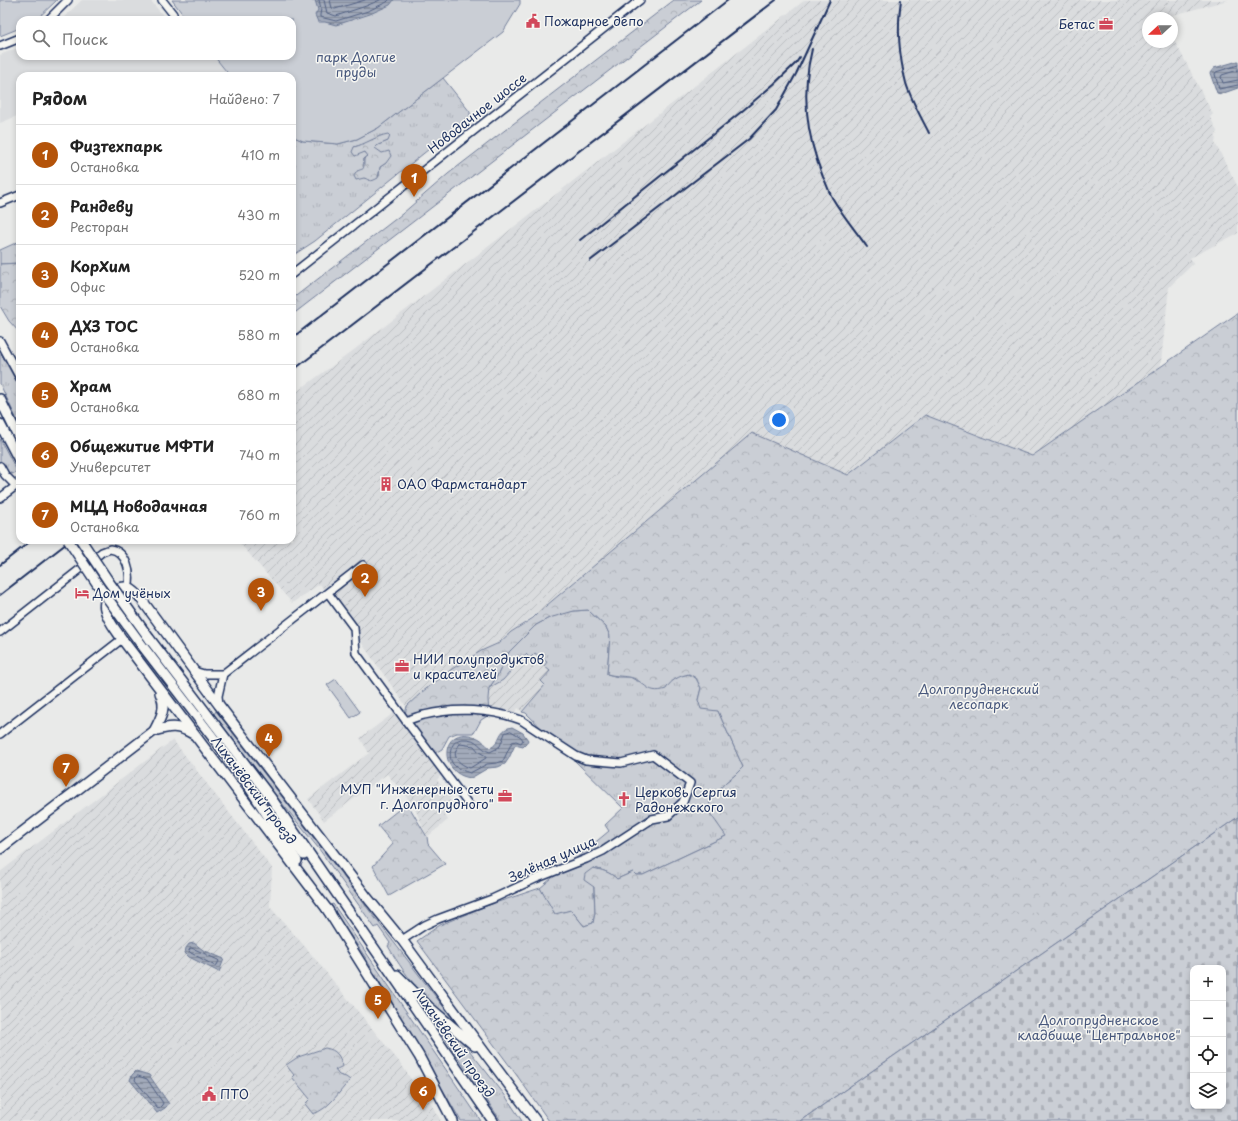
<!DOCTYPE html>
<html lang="ru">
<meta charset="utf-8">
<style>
body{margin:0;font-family:"Playpen Sans",sans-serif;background:#f6f6f6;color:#222}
.controls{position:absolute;right:12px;bottom:12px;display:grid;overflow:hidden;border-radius:8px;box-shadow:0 2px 6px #0003}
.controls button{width:36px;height:36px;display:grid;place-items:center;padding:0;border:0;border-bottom:1px solid #e0e0e0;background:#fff;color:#222;font:20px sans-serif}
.compass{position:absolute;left:1142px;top:12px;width:36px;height:36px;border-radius:50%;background:#fff;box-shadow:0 2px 6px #0003;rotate:248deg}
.you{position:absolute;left:779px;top:420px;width:14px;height:14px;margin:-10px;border:3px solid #fff;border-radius:50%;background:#1a73e8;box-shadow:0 0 0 6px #1a73e833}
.badge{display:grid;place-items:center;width:26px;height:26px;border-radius:50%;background:#b45309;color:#fff;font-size:13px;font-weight:700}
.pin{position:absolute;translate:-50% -33px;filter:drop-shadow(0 1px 2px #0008)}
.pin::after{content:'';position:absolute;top:21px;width:14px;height:12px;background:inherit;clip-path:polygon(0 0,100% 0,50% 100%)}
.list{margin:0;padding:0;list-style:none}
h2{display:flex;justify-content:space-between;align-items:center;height:52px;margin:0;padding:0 16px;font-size:17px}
h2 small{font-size:13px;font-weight:400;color:#767676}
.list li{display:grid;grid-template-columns:26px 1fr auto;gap:12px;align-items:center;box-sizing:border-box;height:60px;padding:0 16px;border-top:1px solid #e0e0e0}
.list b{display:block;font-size:15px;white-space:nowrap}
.list p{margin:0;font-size:13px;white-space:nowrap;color:#767676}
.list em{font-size:13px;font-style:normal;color:#767676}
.icon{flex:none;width:22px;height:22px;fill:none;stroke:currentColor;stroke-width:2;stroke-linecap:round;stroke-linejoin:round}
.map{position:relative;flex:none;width:1238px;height:1121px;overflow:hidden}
.search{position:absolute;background:#fff;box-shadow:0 2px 6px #0003;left:16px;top:16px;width:280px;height:44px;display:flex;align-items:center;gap:10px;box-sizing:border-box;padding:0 14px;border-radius:12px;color:#767676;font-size:15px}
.panel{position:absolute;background:#fff;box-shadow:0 2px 6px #0003;left:16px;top:72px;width:280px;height:472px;border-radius:12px}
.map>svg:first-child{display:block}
.built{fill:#dadcde}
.industrial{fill:url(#industrial-furrows)}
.grass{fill:url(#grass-tufts);stroke:#727e9a;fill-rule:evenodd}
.forest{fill:url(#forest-crowns);stroke:#727e9a}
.cemetery{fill:url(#cemetery-stones);stroke:#727e9a;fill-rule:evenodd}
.park{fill:#caced5;stroke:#727e9a}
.water{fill:url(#water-rules);stroke:#6c7995}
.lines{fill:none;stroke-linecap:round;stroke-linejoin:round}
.shore{stroke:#516083;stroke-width:1}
.minor-casing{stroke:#1b2f5e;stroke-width:10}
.major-casing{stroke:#1b2f5e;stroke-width:12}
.minor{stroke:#f6f6f2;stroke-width:7}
.major{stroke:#f6f6f2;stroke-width:9}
.rail{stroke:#1b2f5e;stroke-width:2}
.major-bridge-casing{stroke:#1b2f5e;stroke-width:12;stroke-linecap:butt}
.major-bridge{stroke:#f6f6f2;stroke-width:9}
.labels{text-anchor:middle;stroke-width:3;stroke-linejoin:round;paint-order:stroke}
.poi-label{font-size:13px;fill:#1b2f5e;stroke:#f6f6f2;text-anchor:start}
.park-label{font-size:13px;fill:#47577c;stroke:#f6f6f2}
.street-label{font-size:13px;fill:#1b2f5e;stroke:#f6f6f2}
</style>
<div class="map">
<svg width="1238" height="1121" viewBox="0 0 1238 1121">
<defs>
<pattern id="industrial-furrows" width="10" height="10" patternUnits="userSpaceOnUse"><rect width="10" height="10" fill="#dadcde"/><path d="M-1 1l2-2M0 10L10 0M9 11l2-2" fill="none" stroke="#babdc1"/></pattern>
<pattern id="grass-tufts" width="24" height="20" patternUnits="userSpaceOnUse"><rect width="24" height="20" fill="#caced5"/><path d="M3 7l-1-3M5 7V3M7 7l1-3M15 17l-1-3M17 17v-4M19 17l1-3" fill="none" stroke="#adb1b9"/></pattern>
<pattern id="forest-crowns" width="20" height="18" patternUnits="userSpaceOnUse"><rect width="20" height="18" fill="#caced5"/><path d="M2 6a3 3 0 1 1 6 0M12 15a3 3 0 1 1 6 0" fill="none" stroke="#adb1b9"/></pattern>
<pattern id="cemetery-stones" width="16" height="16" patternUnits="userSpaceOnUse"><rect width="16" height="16" fill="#caced5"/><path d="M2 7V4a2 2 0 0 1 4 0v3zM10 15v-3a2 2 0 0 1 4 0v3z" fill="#adb1b9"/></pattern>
<pattern id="water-rules" width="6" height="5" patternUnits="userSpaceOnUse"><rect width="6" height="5" fill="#a2aaba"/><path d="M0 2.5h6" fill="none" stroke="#838b9a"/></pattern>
</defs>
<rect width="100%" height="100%" fill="#e9eae9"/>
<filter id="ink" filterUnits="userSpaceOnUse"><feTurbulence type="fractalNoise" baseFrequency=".025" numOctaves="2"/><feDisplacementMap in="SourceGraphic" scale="8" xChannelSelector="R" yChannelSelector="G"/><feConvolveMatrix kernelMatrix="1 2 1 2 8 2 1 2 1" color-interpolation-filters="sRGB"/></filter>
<g filter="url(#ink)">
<g class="built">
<polygon points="82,0 150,0 167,20 61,20"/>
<polygon points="20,47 20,56 214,56 230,76 20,76 20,122 17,116 0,123 0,55"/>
</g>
<g class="industrial">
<polygon points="805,0 1228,0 1163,18 1148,18 1148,42 1172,42 1172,36 1213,114 1210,117 1217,131 1215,143 1238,187 1238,233 1190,258 1193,264 1169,287 1160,371 1032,456 925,415 848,475 752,434 540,611 408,709 320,584 292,603 237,540 292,540 292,395 346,356 541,206"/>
<polygon points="535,653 547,662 550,671 545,685 522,712 518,708 512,716 489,712 488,699 489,688 503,680 526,654"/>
<polygon points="395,712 442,774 437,780 451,797 449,799 453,804 450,806 452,809 445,815 448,820 427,837 415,809 406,796 387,774 324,821 308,799 369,753 360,738"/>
<polygon points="173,740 272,868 270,907 307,949 401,1064 424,1099 427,1097 441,1121 0,1121 0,872"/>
</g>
<g class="grass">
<path d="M443,78L470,112V116L315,241L292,256V136L303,141L338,144L357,139L378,128ZM383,135L388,141L378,145L374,149L382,153L386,163L380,167L379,176L364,178L357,171L362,170L364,168V159L368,156V154L354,147L364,144Z"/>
<polygon points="20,241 20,263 0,264 0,250"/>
<polygon points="0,352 20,388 20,426 0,384"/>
<polygon points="0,439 17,471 13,474 8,472 4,465 1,465 0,463"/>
<path d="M588,610L606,627L610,636L607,674L618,677H630L637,681L669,683L680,676L689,674L696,678L701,688L698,700L718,711L743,767L734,776L726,782V836L643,875H636L633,872L617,879C610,872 602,870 593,868L595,913L593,923L584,926L571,910L555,915L540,888L609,831L605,825L623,808L526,713L522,712L545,685L541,681L550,671L544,666L547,662L535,653L530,658L526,654L503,680L489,688L496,678L509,652L536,625L549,618L559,614L574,611Z"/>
<path d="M216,711L459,1027C428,1002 408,981 388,946L390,943L378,926L375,928L319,849L277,797L214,714Z"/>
<polygon points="333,904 481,1121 461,1121 365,957 330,905"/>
<polygon points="427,1012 448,1029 465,1045 504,1094 522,1121 501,1121"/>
</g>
<g class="forest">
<polygon points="674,0 701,0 292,315 292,299 402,214 448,174"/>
<path d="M388,134L390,136L388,141L378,145L375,148L382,153L389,151L391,156L386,163L380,167L378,178C369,183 371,180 364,178L356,180L354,176L355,173C363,166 364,174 364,159L368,156L365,152L355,156L352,152L354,147C366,144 376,136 388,134Z"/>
<polygon points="20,263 20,333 9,321 0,306 0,264"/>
<path d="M1238,313V817L800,1121H549L518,1077L417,941L440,925L486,906L540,888L555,914L571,910L584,926L593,923L595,913L594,887L584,880L585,874L593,868C602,870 610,872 617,879L633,872L636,875H643L726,836L707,809L713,796L726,782L734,776L743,767L718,711L701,709L698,700L701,688L696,678L689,674C679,676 671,680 666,689C646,696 644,679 629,677C621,676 614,676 607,674L610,636L606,627L588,610L574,611L549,618L536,625L509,652L496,678L489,688L488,699L489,715L481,720L474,733H457L449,736L442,749L435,753L405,714L407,706L422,692L452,669L481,651L499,643L511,632L533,618L540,611L752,433L848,475L925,415L1032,456Z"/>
<polygon points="407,803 427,837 428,844 445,864 389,896 373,866 393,844 378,826"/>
<path d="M325,1048C337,1050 339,1055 343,1066L335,1070L339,1075L346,1077L350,1080C339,1092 329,1109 313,1114L305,1104L310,1099L292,1077L294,1075L286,1065L298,1057Z"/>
</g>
<path class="cemetery" d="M1238,817V1121H800ZM1193,968H1223V1106H1193Z"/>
<g class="park">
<polygon points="0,0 57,0 36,20 20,20 20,28 0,36"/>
<polygon points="172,0 520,0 520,4 503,32 378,128 357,139 338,144 303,141 292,136 292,76 230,76 214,56 292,56 292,20 187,20"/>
<polygon points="336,679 360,712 351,718 327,685"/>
</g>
<g class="water">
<polygon points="315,0 394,0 390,5 370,14 336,25 325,22 318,22 315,15 318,10"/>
<polygon points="1238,61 1238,88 1221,94 1217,93 1210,73 1214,68"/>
<path d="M512,727L523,733L528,740L526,744L523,747L515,745L509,758L505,764L498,767L488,768L471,778C435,774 441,721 478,738C483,740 485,745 490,748C502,743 496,730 512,727Z"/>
<polygon points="194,943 203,950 224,959 219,972 189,957 185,953 186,948 189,944"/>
<polygon points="136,1071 149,1075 169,1104 165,1108 157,1113 130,1080 132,1075"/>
</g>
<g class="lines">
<g class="shore">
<polyline points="319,0 321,9 320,15 320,17 336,21 368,11 387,2 389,0"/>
<polyline points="324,0 327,13 336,16 366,6 380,0"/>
<polyline points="330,0 332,8 335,9 365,0"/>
<polyline points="1238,65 1216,72 1215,74 1219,89 1238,85"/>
<polyline points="1238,70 1222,75 1221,77 1223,83 1238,80"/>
<path d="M511,731L521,737L523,740L521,743L516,741L512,742L503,761L497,763L487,764L470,773C464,771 457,769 453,764C447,756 451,739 463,739C479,738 479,749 490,752L496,749L500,746L505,733Z"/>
<path d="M460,744L474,746L479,752L486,756V758L470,768C459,764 449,756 460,744Z"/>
<path d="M191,948C196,949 211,957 218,960L219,961L217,965L215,966L191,953L189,951Z"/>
<polygon points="138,1076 147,1079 163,1103 162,1105 159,1108 157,1107 135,1080 136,1077"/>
</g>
<defs>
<g id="minor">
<polyline points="162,0 173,14"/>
<polyline points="48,20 68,0"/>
<polyline points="0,46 20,38"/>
<polyline points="0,203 20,195"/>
<polyline points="292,274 640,0"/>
<polyline points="0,341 20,378"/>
<polyline points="0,466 5,475 16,486"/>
<polyline points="0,498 20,483"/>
<path d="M328,593L354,628L356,653L406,721C412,719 418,716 424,715C455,707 491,709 521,720L576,756L586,760L621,763L653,755L690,783L683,802L668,816L652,819L603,851L586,859L535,879L492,899L438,919L425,925L402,940"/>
<path d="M0,632L102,552L110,549C127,551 132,574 128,588"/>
<polyline points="194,671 204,674 223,674"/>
<polyline points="219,704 218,696 223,674 363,565"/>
<polyline points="406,721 469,805"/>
<polyline points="0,734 122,639"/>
</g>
<g id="major">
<polyline points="0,399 20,440"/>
<polyline points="0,424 20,462"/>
<polyline points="149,638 271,798 493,1121"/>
<polyline points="141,644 238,770"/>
<path d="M154,731C161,718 167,707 160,693"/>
<polyline points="235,765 297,861"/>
<polyline points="280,824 304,855"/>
<path d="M0,849L154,731C170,726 178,725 193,734"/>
<polyline points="327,909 419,1056 453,1121"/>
<path d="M330,913L122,639C116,630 107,620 105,609C102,599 115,586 126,587C131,588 135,592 139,596L219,705L366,896L402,940L488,1057L536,1121"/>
<polyline points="397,975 429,1007 475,1046"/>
</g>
</defs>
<use href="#minor" class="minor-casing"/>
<use href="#major" class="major-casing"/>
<use href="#minor" class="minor"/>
<use href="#major" class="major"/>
<g class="rail">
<path d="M901,0C897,27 899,56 906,83C911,100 921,117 929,133"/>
<path d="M812,49C801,93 806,135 823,177C827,184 829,193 833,199C843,216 856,231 867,247"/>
<polyline points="580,240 741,112 774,84 796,63 800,57"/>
<polyline points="590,261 749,139 776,110 796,74 830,0"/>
<polyline points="292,338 728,0"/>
<polyline points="292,371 776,0"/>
<polyline points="0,565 32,540"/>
<polyline points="0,595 71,540"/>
</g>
<defs>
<g id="major-bridge">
<polyline points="68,540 100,588 141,644"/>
<polyline points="81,540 109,582 149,638"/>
</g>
</defs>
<use href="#major-bridge" class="major-bridge-casing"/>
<use href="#major-bridge" class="major-bridge"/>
</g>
</g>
<defs>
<symbol id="civic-bare" viewBox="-9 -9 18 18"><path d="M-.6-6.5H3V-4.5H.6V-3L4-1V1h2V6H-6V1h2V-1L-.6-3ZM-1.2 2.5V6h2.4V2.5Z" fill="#d1495b" stroke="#f6f6f2" stroke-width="2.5" paint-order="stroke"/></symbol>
<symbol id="office-bare" viewBox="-9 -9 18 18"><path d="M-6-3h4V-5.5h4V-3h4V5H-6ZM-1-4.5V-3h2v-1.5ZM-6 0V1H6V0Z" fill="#d1495b" stroke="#f6f6f2" stroke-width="2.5" paint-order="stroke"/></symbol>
<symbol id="building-bare" viewBox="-9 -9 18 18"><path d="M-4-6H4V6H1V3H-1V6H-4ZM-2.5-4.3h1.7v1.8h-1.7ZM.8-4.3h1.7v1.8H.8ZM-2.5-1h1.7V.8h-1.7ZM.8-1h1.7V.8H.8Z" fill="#d1495b" stroke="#f6f6f2" stroke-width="2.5" paint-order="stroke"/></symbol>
<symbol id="hotel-bare" viewBox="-9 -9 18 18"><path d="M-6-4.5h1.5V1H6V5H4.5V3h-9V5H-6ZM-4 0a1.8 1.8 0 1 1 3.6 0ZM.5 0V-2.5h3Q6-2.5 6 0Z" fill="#d1495b" stroke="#f6f6f2" stroke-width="2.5" paint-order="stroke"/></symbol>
<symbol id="church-bare" viewBox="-9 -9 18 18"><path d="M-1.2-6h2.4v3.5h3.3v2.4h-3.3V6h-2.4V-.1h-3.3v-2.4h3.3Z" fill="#d1495b" stroke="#f6f6f2" stroke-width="2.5" paint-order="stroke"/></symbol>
</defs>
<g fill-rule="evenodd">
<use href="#civic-bare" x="523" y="11" width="20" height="20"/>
<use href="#office-bare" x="1096" y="14" width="20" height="20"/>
<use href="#building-bare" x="376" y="474" width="20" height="20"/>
<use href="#hotel-bare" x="72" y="583" width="20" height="20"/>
<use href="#office-bare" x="392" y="656" width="20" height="20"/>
<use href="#office-bare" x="495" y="786" width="20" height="20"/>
<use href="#church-bare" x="614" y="789" width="20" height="20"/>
<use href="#civic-bare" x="199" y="1084" width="20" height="20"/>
</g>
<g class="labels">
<g class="poi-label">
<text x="544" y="26">Пожарное депо</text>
<text x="1095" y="29" text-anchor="end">Бетас</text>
<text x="397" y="489">ОАО Фармстандарт</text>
<text x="93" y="598">Дом учёных</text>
<text x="413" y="664">НИИ полупродуктов<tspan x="413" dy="15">и красителей</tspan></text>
<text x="494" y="794" text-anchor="end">МУП "Инженерные сети<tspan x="494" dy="15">г. Долгопрудного"</tspan></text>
<text x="635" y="797">Церковь Сергия<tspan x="635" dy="15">Радонежского</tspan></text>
<text x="220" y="1099">ПТО</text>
</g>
<g class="park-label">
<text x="356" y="62">парк Долгие<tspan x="356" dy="15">пруды</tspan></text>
<text x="979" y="694">Долгопрудненский<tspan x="979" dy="15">лесопарк</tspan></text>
<text x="1099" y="1025">Долгопрудненское<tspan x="1099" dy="15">кладбище "Центральное"</tspan></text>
</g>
<g class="street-label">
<text transform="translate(477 113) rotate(-38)" y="5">Новодачное шоссе</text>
<text transform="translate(254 790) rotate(53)" y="5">Лихачёвский проезд</text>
<text transform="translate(552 859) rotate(-24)" y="5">Зелёная улица</text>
<text transform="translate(454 1042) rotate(55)" y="5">Лихачёвский проезд</text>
</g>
</g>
</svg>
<div class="controls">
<button>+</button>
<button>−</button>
<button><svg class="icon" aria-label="locate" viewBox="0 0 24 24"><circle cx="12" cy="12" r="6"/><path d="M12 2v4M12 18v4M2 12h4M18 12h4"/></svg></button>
<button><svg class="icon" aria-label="layers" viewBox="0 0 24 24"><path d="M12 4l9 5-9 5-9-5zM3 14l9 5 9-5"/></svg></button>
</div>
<svg class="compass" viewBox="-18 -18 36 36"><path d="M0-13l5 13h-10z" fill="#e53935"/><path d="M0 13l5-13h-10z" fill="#767676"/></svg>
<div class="you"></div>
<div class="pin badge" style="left:414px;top:197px">1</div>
<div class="pin badge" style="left:365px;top:597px">2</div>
<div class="pin badge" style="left:261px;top:611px">3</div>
<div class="pin badge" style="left:269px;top:757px">4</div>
<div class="pin badge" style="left:378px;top:1019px">5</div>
<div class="pin badge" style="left:423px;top:1110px">6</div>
<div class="pin badge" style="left:66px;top:787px">7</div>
<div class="search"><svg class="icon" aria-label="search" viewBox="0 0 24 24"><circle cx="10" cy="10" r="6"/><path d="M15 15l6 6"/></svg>Поиск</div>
<section class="panel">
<h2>Рядом<small>Найдено: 7</small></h2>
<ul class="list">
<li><span class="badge">1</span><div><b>Физтехпарк</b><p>Остановка</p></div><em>410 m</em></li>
<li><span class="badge">2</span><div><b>Рандеву</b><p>Ресторан</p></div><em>430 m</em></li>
<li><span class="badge">3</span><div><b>КорХим</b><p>Офис</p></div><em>520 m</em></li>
<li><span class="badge">4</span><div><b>ДХЗ ТОС</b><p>Остановка</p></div><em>580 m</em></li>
<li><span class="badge">5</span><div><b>Храм</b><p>Остановка</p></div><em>680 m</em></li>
<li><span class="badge">6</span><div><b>Общежитие МФТИ</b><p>Университет</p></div><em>740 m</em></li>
<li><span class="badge">7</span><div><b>МЦД Новодачная</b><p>Остановка</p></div><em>760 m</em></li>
</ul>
</section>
</div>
